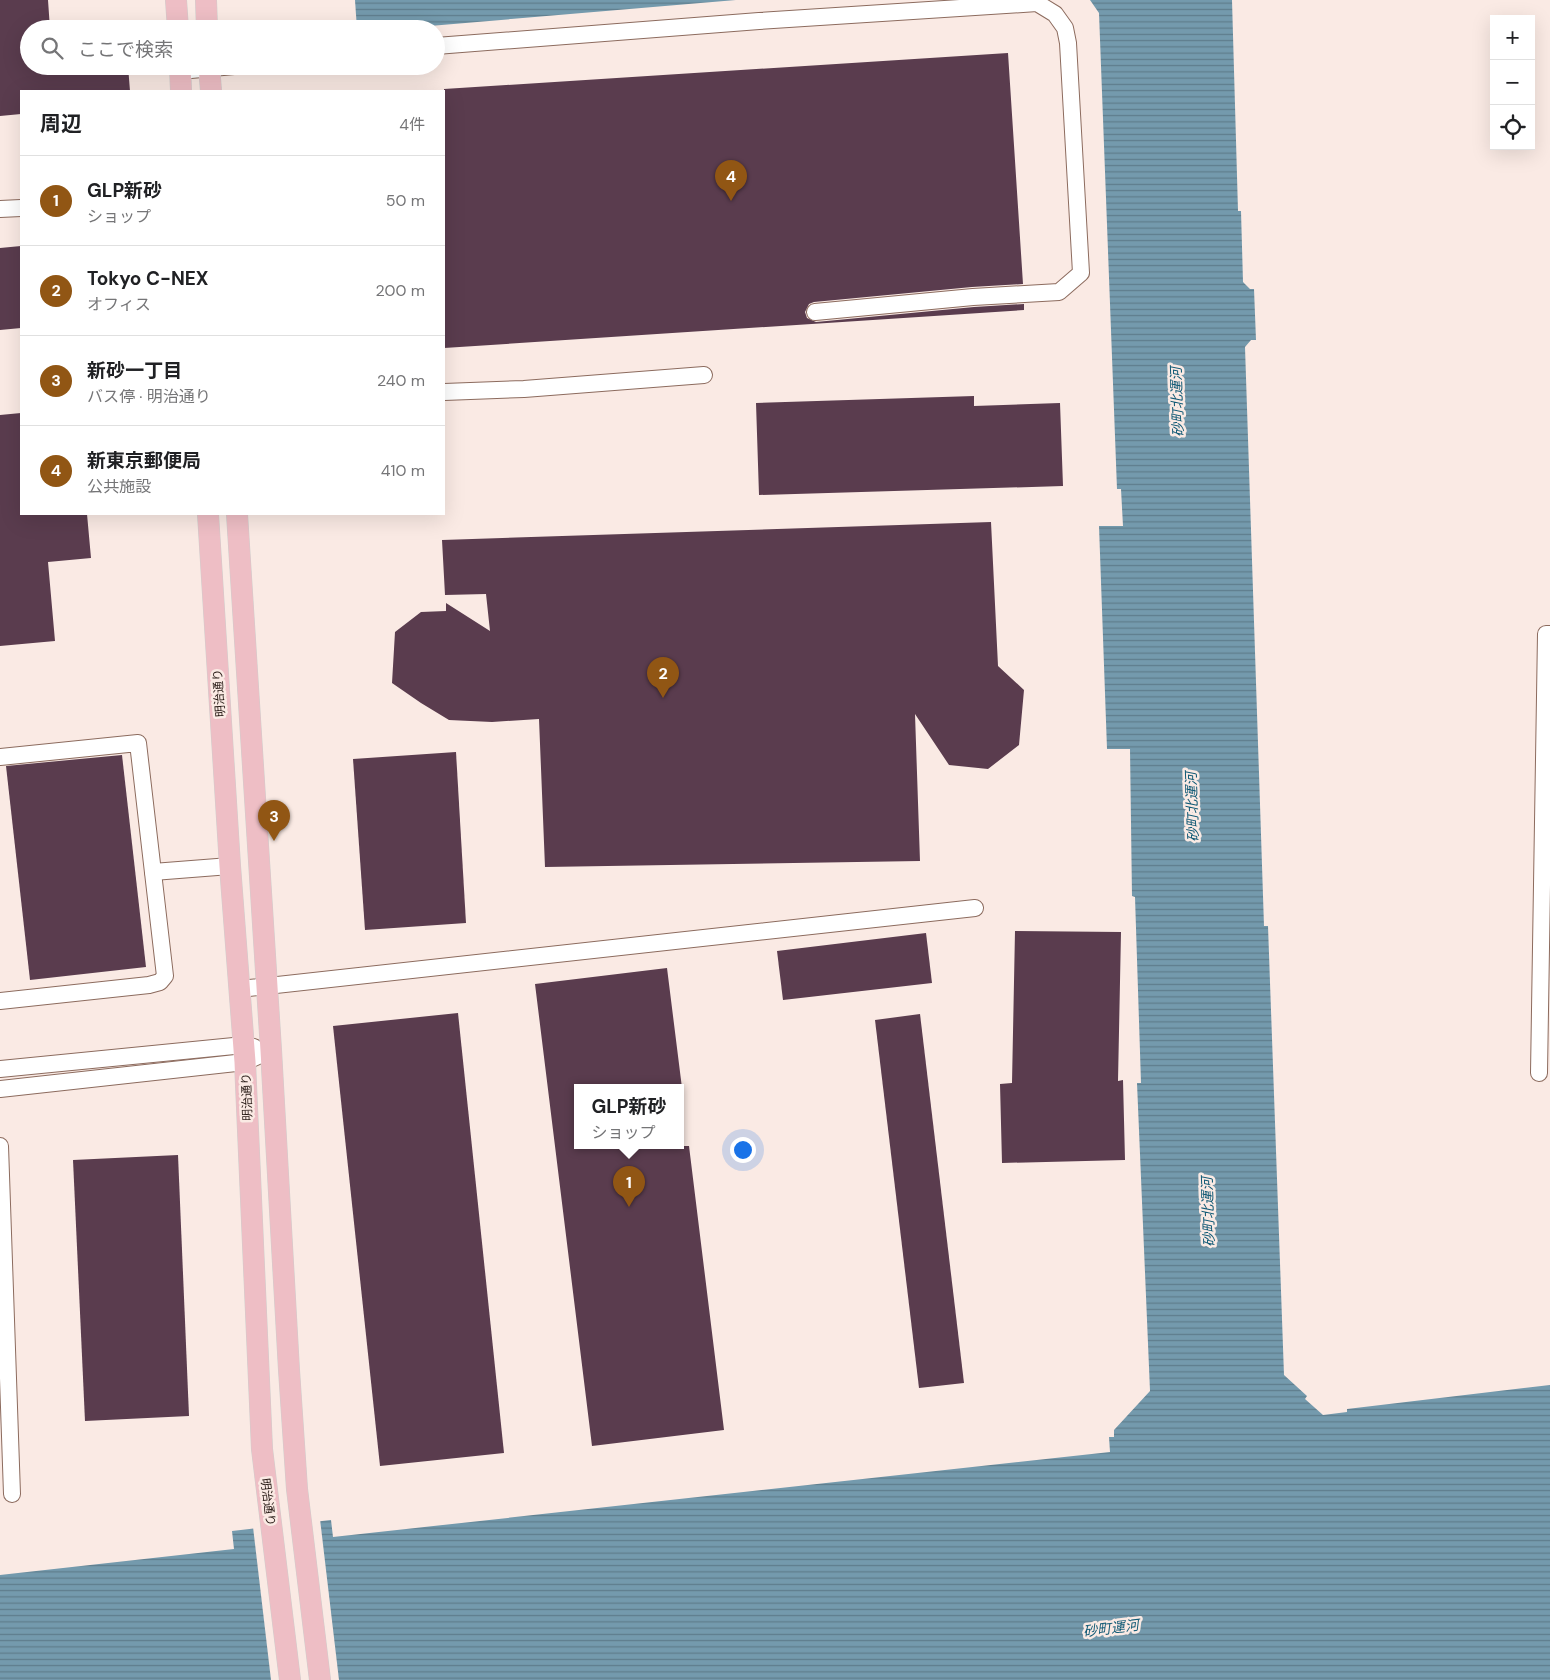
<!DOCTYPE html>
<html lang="ja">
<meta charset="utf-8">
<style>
body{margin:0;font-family:"DM Sans","Noto Sans JP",sans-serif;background:#f6f6f6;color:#202124}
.controls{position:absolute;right:15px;top:15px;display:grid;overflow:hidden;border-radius:0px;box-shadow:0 5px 20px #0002}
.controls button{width:45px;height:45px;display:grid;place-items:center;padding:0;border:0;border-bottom:1px solid #e0e0e0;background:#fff;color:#202124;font:25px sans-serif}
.you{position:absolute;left:742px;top:1149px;width:18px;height:18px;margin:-12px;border:4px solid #fff;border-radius:50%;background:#1a73e8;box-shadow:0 0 0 8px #1a73e833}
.badge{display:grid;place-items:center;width:32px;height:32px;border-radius:50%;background:#915614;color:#fff;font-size:16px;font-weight:700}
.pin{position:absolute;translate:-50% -41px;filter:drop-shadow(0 1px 2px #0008)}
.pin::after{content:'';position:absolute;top:26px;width:18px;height:15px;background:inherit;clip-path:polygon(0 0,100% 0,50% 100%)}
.popup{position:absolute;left:574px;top:1084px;width:110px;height:65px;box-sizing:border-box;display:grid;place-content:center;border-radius:0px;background:#fff;filter:drop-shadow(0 1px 4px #0005);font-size:16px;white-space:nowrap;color:#757577}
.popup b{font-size:19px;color:#202124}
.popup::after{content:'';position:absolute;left:50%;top:100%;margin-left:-10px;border:10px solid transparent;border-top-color:#fff}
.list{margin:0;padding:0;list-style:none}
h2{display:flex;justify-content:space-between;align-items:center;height:65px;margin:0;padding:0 20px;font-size:21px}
h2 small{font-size:16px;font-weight:400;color:#757577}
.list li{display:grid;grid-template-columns:32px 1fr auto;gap:15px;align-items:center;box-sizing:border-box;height:90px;padding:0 20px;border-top:1px solid #e0e0e0}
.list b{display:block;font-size:19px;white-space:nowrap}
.list p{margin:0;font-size:16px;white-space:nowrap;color:#757577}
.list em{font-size:16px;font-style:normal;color:#757577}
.icon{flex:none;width:28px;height:28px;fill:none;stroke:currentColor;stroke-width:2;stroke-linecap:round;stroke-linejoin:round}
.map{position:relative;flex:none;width:1550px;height:1680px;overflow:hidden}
.search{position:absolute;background:#fff;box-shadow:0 5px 20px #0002;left:20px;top:20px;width:425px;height:55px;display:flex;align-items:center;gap:12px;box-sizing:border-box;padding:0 18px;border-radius:28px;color:#757577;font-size:19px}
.panel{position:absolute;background:#fff;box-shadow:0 5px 20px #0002;left:20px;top:90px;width:425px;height:425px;border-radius:0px}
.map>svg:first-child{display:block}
.water{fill:url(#water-rules)}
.pier{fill:#faeae4}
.building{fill:#5a3c4e}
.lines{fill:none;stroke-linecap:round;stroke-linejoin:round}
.minor-casing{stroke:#8c6b5e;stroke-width:18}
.major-casing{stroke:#d0cdcc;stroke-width:22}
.minor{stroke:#fff;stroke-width:16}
.major{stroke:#eebec5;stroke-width:21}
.labels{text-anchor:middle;stroke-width:5;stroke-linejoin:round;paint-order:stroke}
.street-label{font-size:12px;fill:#281b16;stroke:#faeae4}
.water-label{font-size:14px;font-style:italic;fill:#105975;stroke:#faeae4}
</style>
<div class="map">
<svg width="1550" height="1680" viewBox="0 0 1550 1680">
<defs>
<pattern id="water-rules" width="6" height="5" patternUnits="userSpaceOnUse" patternTransform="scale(1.25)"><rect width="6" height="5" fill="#749aad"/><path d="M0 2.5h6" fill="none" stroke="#5f7d8c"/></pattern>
</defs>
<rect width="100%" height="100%" fill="#faeae4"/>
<g class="water">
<polygon points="355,0 736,0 394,29 357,29"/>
<polygon points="1090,0 1232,0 1238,211 1241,211 1243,282 1250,289 1254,289 1256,340 1251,340 1245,347 1264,926 1268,926 1284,1375 1307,1396 1305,1399 1323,1415 1347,1412 1347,1409 1550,1385 1550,1680 0,1680 0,1575 234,1549 232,1531 331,1520 333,1537 1110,1452 1109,1437 1114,1437 1114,1430 1150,1391 1137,1083 1141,1083 1135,897 1132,896 1130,749 1107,749 1099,526 1123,526 1121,489 1117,489 1099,13"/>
</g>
<polygon class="pier" points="320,1519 339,1680 271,1680 253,1527"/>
<g class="building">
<polygon points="0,0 48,0 50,29 29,29 29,66 51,66 51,75 109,71 109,67 128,66 130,91 21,91 21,114 0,116"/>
<polygon points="1008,53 1023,284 972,287 814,302 809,304 805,312 807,318 816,322 974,307 1024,304 1024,310 444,348 444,89"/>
<polygon points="21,246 21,328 0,330 0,248"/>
<polygon points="974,396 974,406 1060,403 1063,486 759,495 756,403"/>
<polygon points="21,413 21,514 87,514 91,558 48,562 55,641 0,646 0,415"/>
<polygon points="991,522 998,666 1024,690 1019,745 988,769 949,765 915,714 920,861 545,867 539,719 492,722 449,720 421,703 392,683 395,632 421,612 446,611 446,603 490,631 486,594 445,595 442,540"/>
<polygon points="456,752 466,923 365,930 353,759"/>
<polygon points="122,755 146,967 30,980 6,766"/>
<polygon points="1015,931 1121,932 1118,1081 1123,1080 1125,1160 1002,1163 1000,1084 1012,1083"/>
<polygon points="926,933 932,983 783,1000 777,951"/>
<polygon points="667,968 682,1088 578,1088 578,1146 689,1146 724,1430 592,1446 535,984"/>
<polygon points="458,1013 504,1453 380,1466 333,1026"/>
<polygon points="920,1014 964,1383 919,1388 875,1020"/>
<polygon points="178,1155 189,1416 85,1421 73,1160"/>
</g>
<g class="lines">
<defs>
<g id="minor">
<polyline points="436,46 759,21 1037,3 1055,14 1065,28 1068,43 1081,273 1059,292 973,297 815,312"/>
<polyline points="180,71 234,66"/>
<polyline points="0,209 21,208"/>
<polyline points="444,392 524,389 704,375"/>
<polyline points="0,757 138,743 165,976 160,982 149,985 0,1001"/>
<polyline points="153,872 230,866"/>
<polyline points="240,989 975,908"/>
<polyline points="0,1069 244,1045 254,1047"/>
<polyline points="1539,1073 1546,634 1550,634"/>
<polyline points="0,1089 245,1062 271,1050"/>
<polyline points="0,1146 12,1494"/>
</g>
<g id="major">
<polyline points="176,0 178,29"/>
<polyline points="206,0 207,29"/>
<polyline points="180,66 181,91"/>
<polyline points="209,66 211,91"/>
<polyline points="208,514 230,866 245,1062 262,1449 290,1680"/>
<polyline points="237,514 271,1050 289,1370 297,1489 320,1680"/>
</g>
</defs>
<use href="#minor" class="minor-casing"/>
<use href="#major" class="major-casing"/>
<use href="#minor" class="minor"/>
<use href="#major" class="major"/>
</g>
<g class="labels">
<g class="street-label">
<text transform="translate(219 693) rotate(-94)" y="4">明治通り</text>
<text transform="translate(247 1097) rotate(-92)" y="4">明治通り</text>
<text transform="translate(268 1502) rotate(83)" y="4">明治通り</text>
</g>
<g class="water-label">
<text transform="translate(1177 402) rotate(-92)" y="5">砂町北運河</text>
<text transform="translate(1192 807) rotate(-92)" y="5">砂町北運河</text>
<text transform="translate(1208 1212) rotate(-92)" y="5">砂町北運河</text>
<text transform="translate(1111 1628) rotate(-7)" y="5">砂町運河</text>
</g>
</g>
</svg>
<div class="controls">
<button>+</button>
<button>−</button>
<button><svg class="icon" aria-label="locate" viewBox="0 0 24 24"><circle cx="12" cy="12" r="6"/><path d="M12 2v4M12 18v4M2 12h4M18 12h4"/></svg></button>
</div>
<div class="you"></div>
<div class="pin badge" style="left:629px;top:1207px">1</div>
<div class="popup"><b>GLP新砂</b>ショップ</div>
<div class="pin badge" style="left:663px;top:698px">2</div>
<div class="pin badge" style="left:274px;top:841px">3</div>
<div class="pin badge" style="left:731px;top:201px">4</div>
<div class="search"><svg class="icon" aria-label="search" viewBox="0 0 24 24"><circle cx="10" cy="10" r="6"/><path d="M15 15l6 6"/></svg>ここで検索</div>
<section class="panel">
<h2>周辺<small>4件</small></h2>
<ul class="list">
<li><span class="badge">1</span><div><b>GLP新砂</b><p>ショップ</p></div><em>50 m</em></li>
<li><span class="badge">2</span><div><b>Tokyo C-NEX</b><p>オフィス</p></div><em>200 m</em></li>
<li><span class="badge">3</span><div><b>新砂一丁目</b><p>バス停 · 明治通り</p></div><em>240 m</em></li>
<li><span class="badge">4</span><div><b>新東京郵便局</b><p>公共施設</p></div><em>410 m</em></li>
</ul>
</section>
</div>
